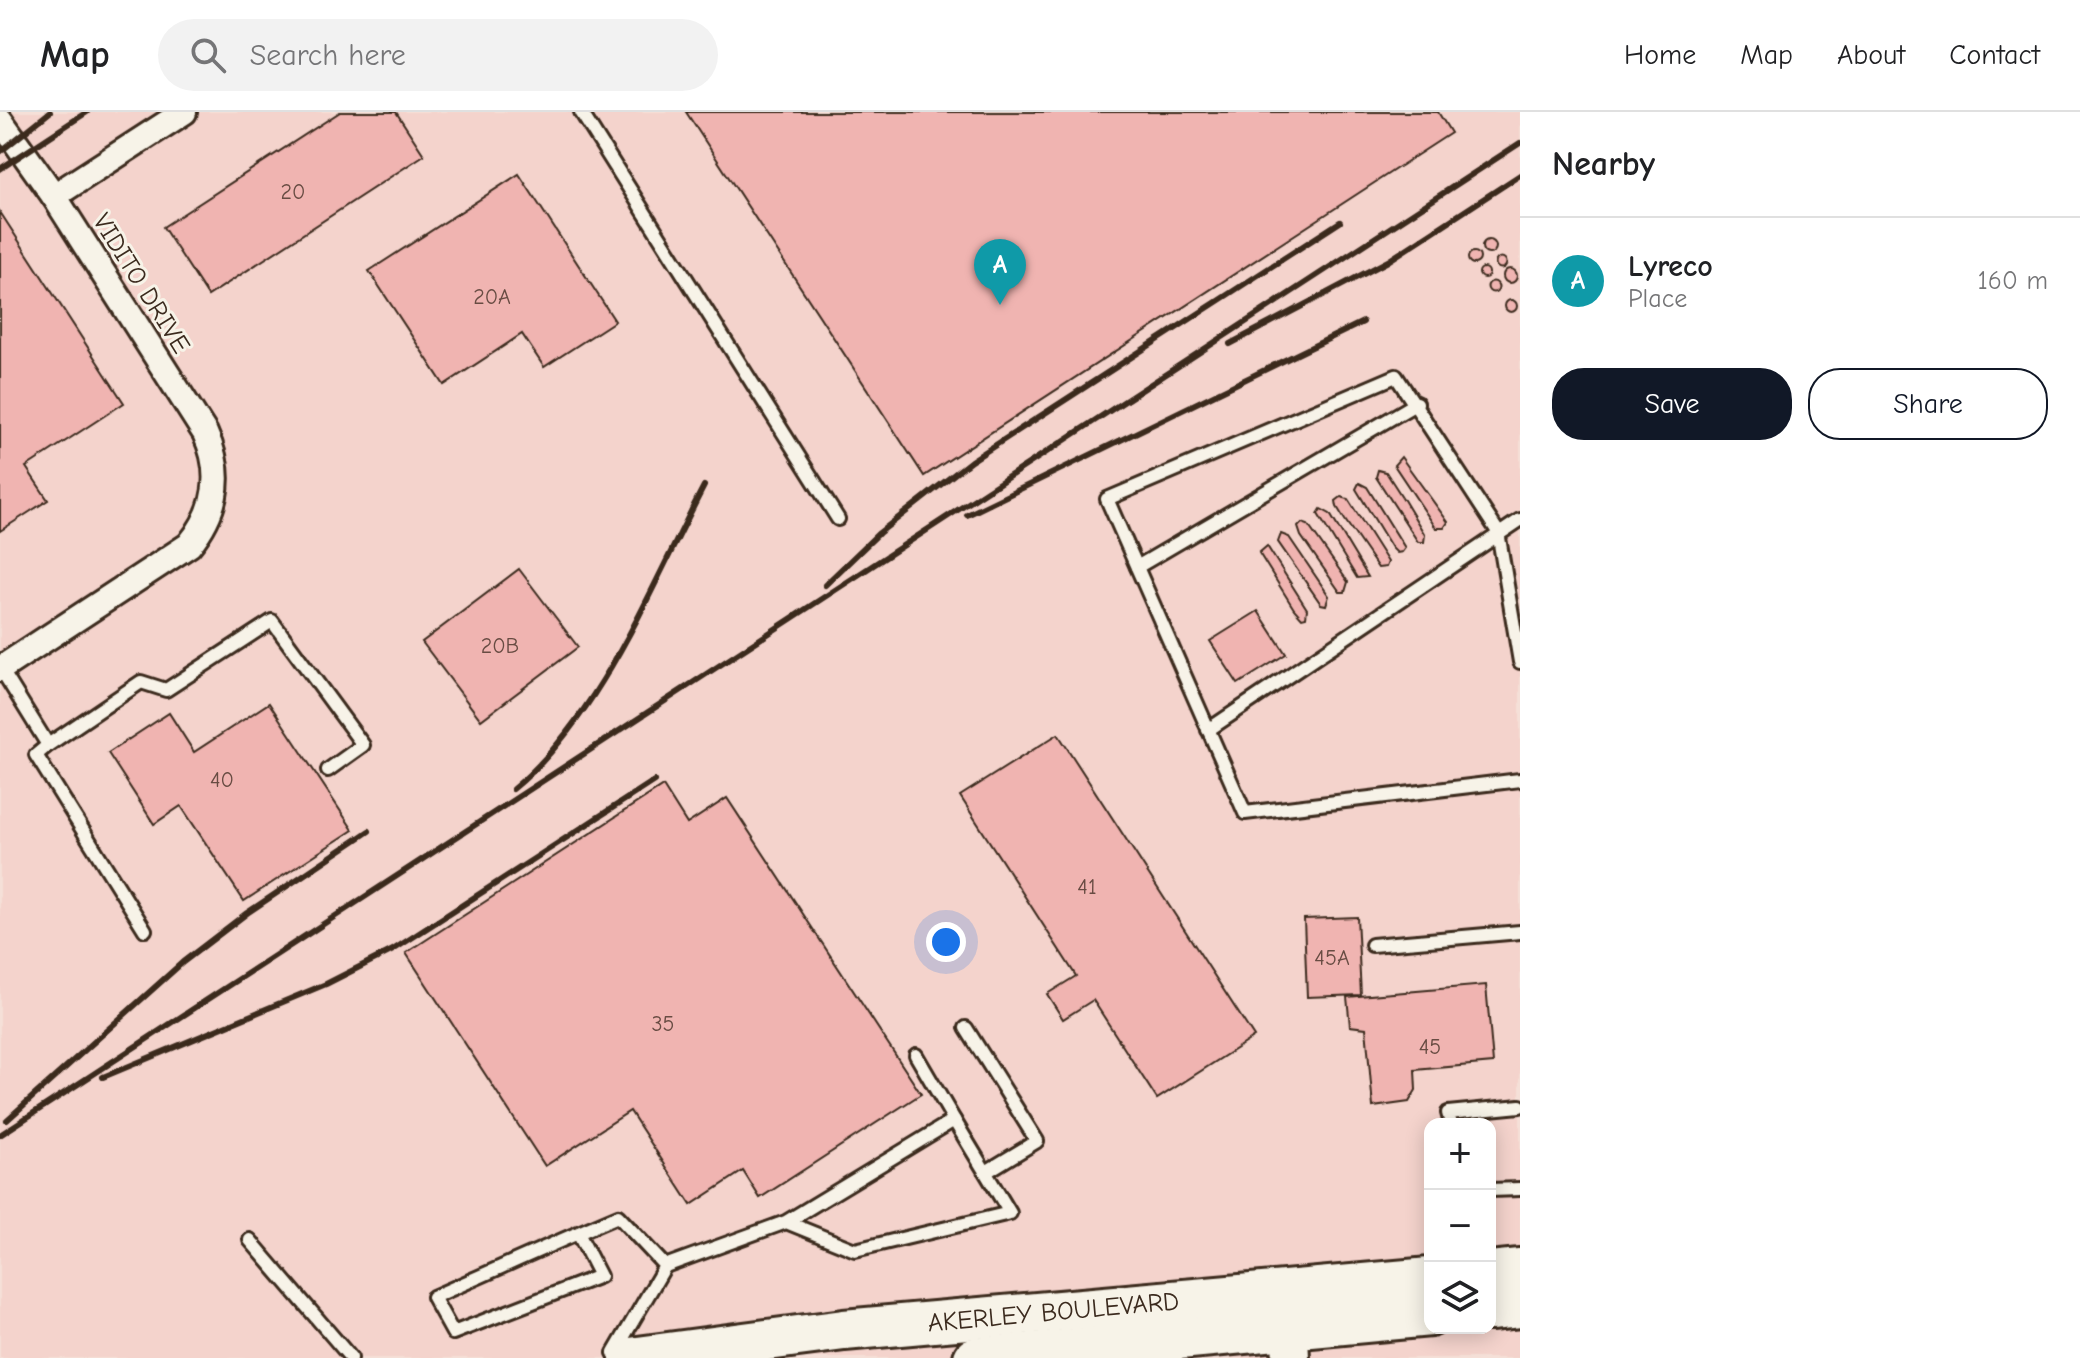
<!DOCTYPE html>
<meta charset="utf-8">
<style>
body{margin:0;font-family:"Comic Neue",sans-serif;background:#f2f2f2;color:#202124}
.controls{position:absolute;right:24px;bottom:24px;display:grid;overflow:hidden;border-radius:16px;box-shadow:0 4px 20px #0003}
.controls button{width:72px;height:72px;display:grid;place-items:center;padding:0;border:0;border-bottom:2px solid #e0e0e0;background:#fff;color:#202124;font:40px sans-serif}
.you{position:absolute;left:946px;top:830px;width:28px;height:28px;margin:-20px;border:6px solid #fff;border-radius:50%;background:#1a73e8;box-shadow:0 0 0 12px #1a73e833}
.badge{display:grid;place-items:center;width:52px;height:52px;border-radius:50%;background:#111827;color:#fff;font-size:26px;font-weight:700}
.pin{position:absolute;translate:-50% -66px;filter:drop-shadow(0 2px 4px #0008)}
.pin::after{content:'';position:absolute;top:42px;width:28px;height:24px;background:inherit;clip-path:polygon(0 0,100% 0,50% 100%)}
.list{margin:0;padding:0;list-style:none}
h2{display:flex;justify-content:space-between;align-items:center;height:104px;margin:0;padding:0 32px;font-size:34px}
h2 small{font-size:26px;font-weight:400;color:#757577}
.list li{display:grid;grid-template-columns:52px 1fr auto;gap:24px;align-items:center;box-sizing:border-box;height:128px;padding:0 32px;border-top:2px solid #e0e0e0}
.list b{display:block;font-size:30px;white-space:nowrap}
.list p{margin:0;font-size:26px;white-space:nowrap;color:#757577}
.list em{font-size:26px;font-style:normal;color:#757577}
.actions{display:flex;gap:16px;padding:24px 32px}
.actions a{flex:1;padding:18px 0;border:2px solid #111827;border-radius:32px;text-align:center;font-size:28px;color:#111827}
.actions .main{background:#111827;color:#fff}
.icon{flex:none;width:44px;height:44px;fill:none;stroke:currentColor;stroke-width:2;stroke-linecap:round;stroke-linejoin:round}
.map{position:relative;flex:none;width:1520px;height:1246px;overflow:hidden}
header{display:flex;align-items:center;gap:48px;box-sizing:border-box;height:112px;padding:0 40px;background:#fff;border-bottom:2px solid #e0e0e0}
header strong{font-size:38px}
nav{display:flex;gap:44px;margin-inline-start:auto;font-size:28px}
.search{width:560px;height:72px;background:#f2f2f2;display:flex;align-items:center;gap:20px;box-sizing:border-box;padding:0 28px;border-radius:44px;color:#757577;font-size:30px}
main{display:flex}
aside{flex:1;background:#fff}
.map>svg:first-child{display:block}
.built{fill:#f4d3cc;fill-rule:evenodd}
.building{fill:#f0b4b1;stroke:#3b2a1e;stroke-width:2}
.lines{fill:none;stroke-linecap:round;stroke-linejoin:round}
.lane-casing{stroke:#3b2a1e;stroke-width:18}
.street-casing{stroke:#3b2a1e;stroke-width:30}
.secondary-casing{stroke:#3b2a1e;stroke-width:42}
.primary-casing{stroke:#3b2a1e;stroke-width:46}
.lane{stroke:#f7f3e8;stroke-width:12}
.street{stroke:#f7f3e8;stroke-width:24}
.secondary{stroke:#f7f3e8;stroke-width:36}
.primary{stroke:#f7f3e8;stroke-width:40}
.rail{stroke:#3b2a1e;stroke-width:6}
.labels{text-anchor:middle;stroke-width:6;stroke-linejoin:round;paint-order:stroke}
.number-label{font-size:22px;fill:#684c43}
.street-label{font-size:26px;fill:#3b2a1e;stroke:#f7f3e8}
</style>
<header>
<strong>Map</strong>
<div class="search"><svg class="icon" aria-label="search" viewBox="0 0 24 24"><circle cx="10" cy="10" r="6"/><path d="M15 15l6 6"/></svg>Search here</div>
<nav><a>Home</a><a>Map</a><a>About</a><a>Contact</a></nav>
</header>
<main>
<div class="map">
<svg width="1520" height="1246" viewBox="0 0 1520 1246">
<rect width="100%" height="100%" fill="#f5e0d8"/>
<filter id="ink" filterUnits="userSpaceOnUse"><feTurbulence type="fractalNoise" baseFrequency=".0125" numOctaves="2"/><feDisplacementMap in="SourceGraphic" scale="16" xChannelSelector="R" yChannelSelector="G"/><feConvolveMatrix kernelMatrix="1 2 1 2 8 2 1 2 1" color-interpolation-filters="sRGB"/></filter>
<g filter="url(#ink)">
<path class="built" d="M0,0H1520V1246H0ZM1430,1012H1490V1216H1430Z"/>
<g class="building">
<polygon points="340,0 396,0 424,43 208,184 163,115"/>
<polygon points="686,0 1438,0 1451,21 924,364"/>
<polygon points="519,62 615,209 544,255 522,222 444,273 369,159"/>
<polygon points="0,100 124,291 26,355 48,388 0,419"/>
<circle cx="1489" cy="135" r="7"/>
<circle cx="1474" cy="146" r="6"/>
<circle cx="1501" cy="151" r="5.5"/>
<circle cx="1484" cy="161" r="5"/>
<circle cx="1510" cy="164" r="7"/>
<circle cx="1493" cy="175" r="5.5"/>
<circle cx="1511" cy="194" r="6"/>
<polygon points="1401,345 1448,410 1444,416 1436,416 1394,353"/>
<polygon points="1378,358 1386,360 1404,388 1425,423 1424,430 1418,430 1376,365"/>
<polygon points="1359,371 1367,375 1405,436 1402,440 1397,441 1392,436 1356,377"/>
<polygon points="1341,385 1348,387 1388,450 1386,455 1378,456 1345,408 1337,395 1336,389"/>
<polygon points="1321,397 1330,402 1368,465 1357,466 1318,402"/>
<polygon points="1302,411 1308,413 1348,470 1345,480 1340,480 1301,424 1298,415"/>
<polygon points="1281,422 1289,425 1329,484 1326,493 1321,492 1278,430"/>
<polygon points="1267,434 1307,497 1306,505 1302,506 1294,497 1259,441"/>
<polygon points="519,457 578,535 481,608 422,530"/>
<polygon points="1258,499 1286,542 1238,572 1210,529"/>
<polygon points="269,591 353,718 244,789 181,694 154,712 108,641 169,601 194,640"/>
<polygon points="1058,622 1254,925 1157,987 1093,888 1063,907 1047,882 1076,864 960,684"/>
<polygon points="663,674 687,712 727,686 921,982 760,1086 743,1059 691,1093 630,999 545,1054 406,841"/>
<polygon points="1357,805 1361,883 1307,885 1304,807"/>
<polygon points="1486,873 1493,951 1415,958 1416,978 1409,990 1373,995 1366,916 1350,914 1347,885"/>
</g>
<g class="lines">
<defs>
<g id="lane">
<polyline points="581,0 838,407"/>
<polyline points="1137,455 1417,291"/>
<polyline points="1520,550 1498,420 1396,264 1107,387 1245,701 1520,668"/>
<polyline points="1,557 48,633 141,570 166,578 272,509 363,633 328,658"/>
<polyline points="1208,618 1520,408"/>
<polyline points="48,633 36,643 145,818"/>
<polyline points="1372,833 1520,820"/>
<polyline points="966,916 1037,1029 986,1060"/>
<polyline points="916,943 954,1008"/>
<polyline points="1451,1012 1448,1001 1520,994"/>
<polyline points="1490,1078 1520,1077"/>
<path d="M578,1121L600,1164L453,1221L433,1185C495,1158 556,1130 618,1104L665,1154L614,1241"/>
<polyline points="250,1128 351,1246"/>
<polyline points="665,1154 786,1110 954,1008 1010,1101 855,1138 786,1110"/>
</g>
<g id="street">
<path d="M0,8L54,84L205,321C224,362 217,399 189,433L0,557"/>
<polyline points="54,84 184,0"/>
</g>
<polyline id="secondary" points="1288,1188 1291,1246"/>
<g id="primary">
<polyline points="1490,1160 1520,1157"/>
<polyline points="1490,1198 1520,1195"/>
<path id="s1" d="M630,1246L844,1218L1430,1166"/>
<polyline points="974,1246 1430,1204"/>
</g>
</defs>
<use href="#lane" class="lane-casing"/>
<use href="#street" class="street-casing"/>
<use href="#secondary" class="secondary-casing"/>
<use href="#primary" class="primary-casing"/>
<use href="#lane" class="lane"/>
<use href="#street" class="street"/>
<use href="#secondary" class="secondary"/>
<use href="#primary" class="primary"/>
<g class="rail">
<polyline points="0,40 50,0"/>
<polyline points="0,57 87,0"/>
<polyline points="1230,232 1388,149 1520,63"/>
<polyline points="967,403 1363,210"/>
<polyline points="825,473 879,421 971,349 1340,110"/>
<path d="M513,677C600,606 652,473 704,374"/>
<polyline points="103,965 326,872 393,838 654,669"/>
<polyline points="7,1008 183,850 247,801 369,719"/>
<polyline points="0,1023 1520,31"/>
</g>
</g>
</g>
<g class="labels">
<g class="number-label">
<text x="293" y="87">20</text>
<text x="492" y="192">20A</text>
<text x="500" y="541">20B</text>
<text x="222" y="675">40</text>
<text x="1087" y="782">41</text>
<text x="1332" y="853">45A</text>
<text x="663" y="919">35</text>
<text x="1430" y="942">45</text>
</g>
<g class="street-label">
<text transform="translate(142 171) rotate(58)" y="9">VIDITO DRIVE</text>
<text dy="9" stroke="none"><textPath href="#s1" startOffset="426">AKERLEY BOULEVARD</textPath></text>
</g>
</g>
</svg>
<div class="controls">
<button>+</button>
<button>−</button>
<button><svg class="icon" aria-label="layers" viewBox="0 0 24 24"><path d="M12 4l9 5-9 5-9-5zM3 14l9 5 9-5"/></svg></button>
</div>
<div class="you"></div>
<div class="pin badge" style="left:1000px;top:193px;background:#0f9aa8">A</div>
</div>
<aside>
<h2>Nearby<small></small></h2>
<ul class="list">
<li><span class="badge" style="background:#0f9aa8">A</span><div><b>Lyreco</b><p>Place</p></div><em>160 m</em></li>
</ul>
<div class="actions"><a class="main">Save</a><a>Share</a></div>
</aside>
</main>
